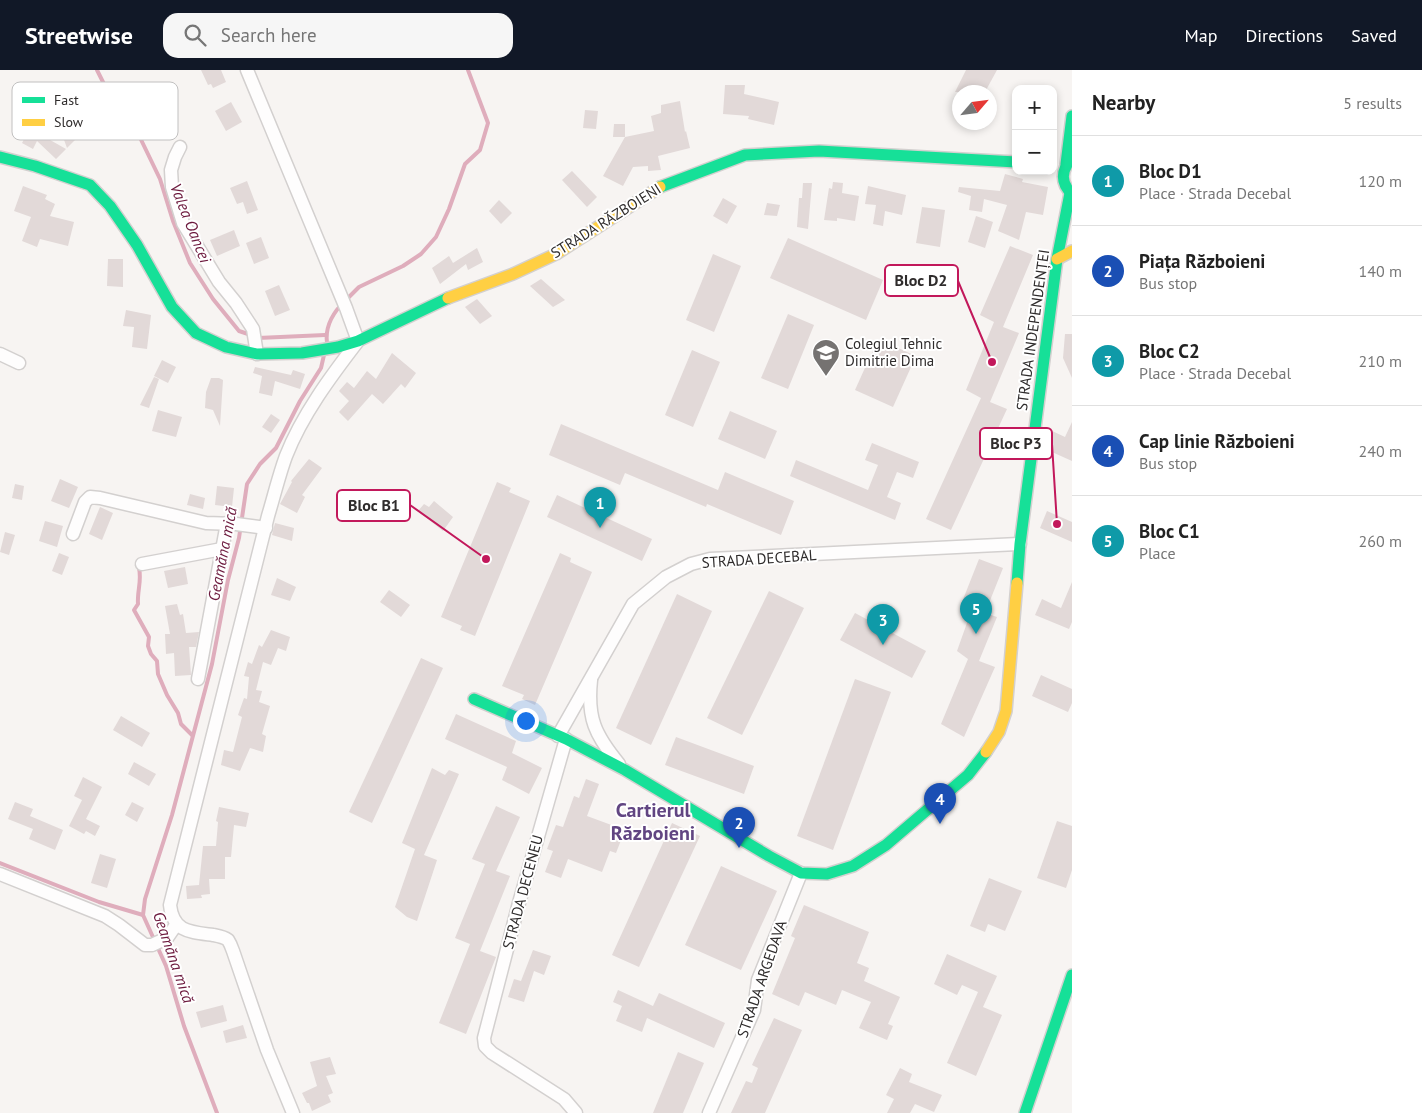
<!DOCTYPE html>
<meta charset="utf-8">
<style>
body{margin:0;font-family:"PT Sans",sans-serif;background:#f6f6f6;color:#222}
.controls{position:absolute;right:15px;top:15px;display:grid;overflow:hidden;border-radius:10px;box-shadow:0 2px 8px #0003}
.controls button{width:45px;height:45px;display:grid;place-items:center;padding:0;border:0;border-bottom:1px solid #e0e0e0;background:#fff;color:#222;font:25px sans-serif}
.compass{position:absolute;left:952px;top:15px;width:45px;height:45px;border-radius:50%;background:#fff;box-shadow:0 2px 8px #0003;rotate:62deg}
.you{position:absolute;left:525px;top:650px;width:18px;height:18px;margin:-12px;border:4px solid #fff;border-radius:50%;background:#1a73e8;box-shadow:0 0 0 8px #1a73e833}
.badge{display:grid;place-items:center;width:32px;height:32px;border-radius:50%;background:#111827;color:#fff;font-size:16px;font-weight:700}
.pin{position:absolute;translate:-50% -41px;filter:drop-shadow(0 1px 2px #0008)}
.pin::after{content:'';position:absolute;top:26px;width:18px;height:15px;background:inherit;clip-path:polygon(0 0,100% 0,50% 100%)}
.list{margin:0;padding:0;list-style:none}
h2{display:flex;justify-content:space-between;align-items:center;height:65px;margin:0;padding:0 20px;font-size:21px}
h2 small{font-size:16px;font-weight:400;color:#767676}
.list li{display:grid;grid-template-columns:32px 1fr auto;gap:15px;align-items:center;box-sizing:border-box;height:90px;padding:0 20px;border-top:1px solid #e0e0e0}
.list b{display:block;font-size:19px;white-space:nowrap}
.list p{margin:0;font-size:16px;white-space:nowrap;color:#767676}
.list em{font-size:16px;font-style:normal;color:#767676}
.icon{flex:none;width:28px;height:28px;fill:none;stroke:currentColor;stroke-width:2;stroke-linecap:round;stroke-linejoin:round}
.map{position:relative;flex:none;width:1072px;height:1043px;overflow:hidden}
header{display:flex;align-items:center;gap:30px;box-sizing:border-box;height:70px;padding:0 25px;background:#111827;color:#fff}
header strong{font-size:24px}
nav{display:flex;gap:28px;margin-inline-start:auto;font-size:18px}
.search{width:350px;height:45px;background:#f6f6f6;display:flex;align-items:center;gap:12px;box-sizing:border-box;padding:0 18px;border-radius:15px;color:#767676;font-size:19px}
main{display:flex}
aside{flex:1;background:#fff}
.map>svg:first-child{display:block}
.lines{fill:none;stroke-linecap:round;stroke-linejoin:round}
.stream{stroke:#dfadbc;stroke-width:4}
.building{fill:#e2d9d8}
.street-casing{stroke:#d3d0cf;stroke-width:15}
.fast-casing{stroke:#d3d0cf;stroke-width:14}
.slow-casing{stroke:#d3d0cf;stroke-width:14}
.street{stroke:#fefdfd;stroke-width:12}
.fast{stroke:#16e098;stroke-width:11}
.slow{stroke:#ffcf43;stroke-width:11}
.labels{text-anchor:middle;stroke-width:4;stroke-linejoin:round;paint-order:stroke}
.street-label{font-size:15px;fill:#2f2c2c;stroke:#fff}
.poi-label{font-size:15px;fill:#2f2c2c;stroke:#fff;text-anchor:start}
.water-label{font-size:16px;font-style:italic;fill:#6c193d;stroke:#fff}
.district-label{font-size:20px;font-weight:bold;fill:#614582;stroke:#fff}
.key{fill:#fff;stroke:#c1c0c0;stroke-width:1}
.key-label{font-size:14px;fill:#2f2c2c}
.leader{fill:none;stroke:#c2185b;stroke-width:2}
.callout-dot{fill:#c2185b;stroke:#fff;stroke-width:2}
.callout{fill:#fff;stroke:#c2185b;stroke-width:2}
.callout-label{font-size:16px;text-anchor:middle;font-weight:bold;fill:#2f2c2c}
</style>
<header>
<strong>Streetwise</strong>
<div class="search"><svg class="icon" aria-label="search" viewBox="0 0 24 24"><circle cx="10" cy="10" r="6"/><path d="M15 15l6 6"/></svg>Search here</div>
<nav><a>Map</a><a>Directions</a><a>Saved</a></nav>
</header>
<main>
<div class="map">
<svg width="1072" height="1043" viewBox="0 0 1072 1043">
<rect width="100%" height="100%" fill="#f7f4f2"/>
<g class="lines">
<g class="stream">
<polyline points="97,0 108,22 132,51 160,109 173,151 190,193 213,229 239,261 251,265"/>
<polyline points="346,230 359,217 403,196 421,184 436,167 449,139 465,94 480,80 488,53 468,0"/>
<polyline points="258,268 325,265"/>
<path d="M327,273C325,258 331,246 341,235"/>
<path d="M139,498C142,511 137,521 138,534L134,540L149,567L148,576L151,584L157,591L158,604L167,625L178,643L181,654L192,665"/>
<polyline points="0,793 99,832 143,845"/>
<polyline points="217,1043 184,956 166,896 143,845 145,829 172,745 212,594 228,510 239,468 247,414 260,394 276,378 300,331 321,298 324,285"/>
</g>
</g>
<g class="building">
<polygon points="201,0 221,0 226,12 213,18 211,14 208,15"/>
<polygon points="966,0 997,0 985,22 955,22"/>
<polygon points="725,15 745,15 744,24 779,32 774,55 748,49 749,46 723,44"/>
<polygon points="680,31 685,62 686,61 690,78 658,86 661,100 648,101 648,96 633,97 623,116 603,106 625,67 654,61 651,46 661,43 661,35"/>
<polygon points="231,32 242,52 226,61 215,41"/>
<polygon points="585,40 598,41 596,59 583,58"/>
<polygon points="71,42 76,54 63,59 75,70 67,78 56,48"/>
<polygon points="614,54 625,54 625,67 613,67"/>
<polygon points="26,57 36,62 66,79 56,89 37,71 33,79 22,73 28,62 25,59"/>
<polygon points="572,101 597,127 587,137 562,110"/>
<polygon points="1005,104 1023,109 1022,112 1048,117 1043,145 1026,142 1019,170 998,161 1007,135 984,129 982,142 969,140 971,126 958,122 959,117 1000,121"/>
<polygon points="247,111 258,140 247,144 243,132 237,134 230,118"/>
<polygon points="833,112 843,113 842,123 859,126 855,151 837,148 837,151 824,150 829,118 832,119"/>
<polygon points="803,113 812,113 808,159 797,157 799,128 802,128"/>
<polygon points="23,116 47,125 45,129 55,134 50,146 74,152 68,176 40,169 37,177 22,171 31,147 14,141"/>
<polygon points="868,116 906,125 902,145 885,141 883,156 873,154 876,135 865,134"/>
<polygon points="723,128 737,136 727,154 713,146"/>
<polygon points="499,130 512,143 501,154 489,141"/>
<polygon points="767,133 780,135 777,146 764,145"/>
<polygon points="922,137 945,140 940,177 916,173"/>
<polygon points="976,146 993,152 985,178 968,172"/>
<polygon points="234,160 240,176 217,186 210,170"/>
<polygon points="261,167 269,188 254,194 246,173"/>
<polygon points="788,168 883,210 866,250 770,208"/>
<polygon points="1010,176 1033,185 1003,257 1019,263 990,332 1007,339 951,460 926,449 981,328 966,320 994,252 980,245"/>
<polygon points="477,178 483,192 468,200 466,194 440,214 432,198 449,186 453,193"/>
<polygon points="713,184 741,196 714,262 686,250"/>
<polygon points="108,189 123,189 123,217 107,216"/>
<polygon points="541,209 565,230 553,237 530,216"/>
<polygon points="279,215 290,240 275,246 265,221"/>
<polygon points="477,229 492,246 480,254 465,237"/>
<polygon points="126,240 151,245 147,279 132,277 134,257 123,256"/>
<polygon points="788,244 814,255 788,319 761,308"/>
<polygon points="1065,264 1072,264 1072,308 1063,288"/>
<polygon points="878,269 916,286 893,337 855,320"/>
<polygon points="692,280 720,292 693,357 665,345"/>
<polygon points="392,283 416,303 405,318 401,314 383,334 372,324 348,351 339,342 349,331 339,321 347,312 354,318 367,301 376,309"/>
<polygon points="162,290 176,297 168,313 154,306"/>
<polygon points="255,297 291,305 293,300 305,304 300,319 275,311 272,326 259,323 262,306 253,303"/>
<polygon points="154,307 159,309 149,338 140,335"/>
<polygon points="211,308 219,308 223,310 220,356 213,340 205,338 206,322"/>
<polygon points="158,340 182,347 176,367 152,361"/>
<polygon points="730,341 777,361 765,389 718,369"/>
<polygon points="271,344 280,350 271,363 262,357"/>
<polygon points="1072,352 1072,391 1043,378 1050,360 1065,367"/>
<polygon points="561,354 718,420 725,402 794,431 781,465 707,434 706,437 625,403 620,415 549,385"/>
<polygon points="872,373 919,392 913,408 897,402 887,427 901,433 895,450 790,406 796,390 868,420 878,395 865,390"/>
<polygon points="309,389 322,398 302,425 305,427 297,443 280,434 292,412 291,411"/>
<polygon points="60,409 78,417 69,438 51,431"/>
<polygon points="497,412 511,418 509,422 530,431 475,566 460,560 462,556 441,547"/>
<polygon points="15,414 24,416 22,430 12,428"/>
<polygon points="217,416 234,418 232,437 215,435"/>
<polygon points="190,424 205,428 203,439 187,435"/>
<polygon points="557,425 652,469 642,491 547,447"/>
<polygon points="434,431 453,447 443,461 418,441 424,434 429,437"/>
<polygon points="100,437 113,443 102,470 89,464"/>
<polygon points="1047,441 1072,452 1072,472 1040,458"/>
<polygon points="45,451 63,456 57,477 39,471"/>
<polygon points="275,453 294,458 292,471 272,465"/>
<polygon points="5,462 15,465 9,485 0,482"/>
<polygon points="59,483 69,487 62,505 52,501"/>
<polygon points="560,483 571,488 570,492 592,502 535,635 522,629 524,625 502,616"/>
<polygon points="979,489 1003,498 985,543 997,547 979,591 995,597 964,667 941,654 968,589 957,581 973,536 962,532"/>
<polygon points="185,497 188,514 168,518 164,501"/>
<polygon points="277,508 296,517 290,531 271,525"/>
<polygon points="1072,512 1072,552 1069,559 1035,545 1042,529 1061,538"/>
<polygon points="389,520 410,535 401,547 380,532"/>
<polygon points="769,521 804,538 742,665 707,648"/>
<polygon points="677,524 712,541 651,675 616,658"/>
<polygon points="177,534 180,545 183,544 186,563 199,562 196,577 189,577 191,605 175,606 174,583 166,584 165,564 170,564 165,536"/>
<polygon points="855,543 926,581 912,608 840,570"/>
<polygon points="271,560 290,567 286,581 278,578 271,595 263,592 256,620 262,621 259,632 270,636 262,664 266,666 263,682 250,678 240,701 221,695 224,680 233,682 242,647 238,645 244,628 247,629 249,607 244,606 248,592 252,594 259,575 262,577"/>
<polygon points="421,588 443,598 372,753 349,742"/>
<polygon points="1041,605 1072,619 1072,633 1068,642 1032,626"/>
<polygon points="855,609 891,622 833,780 797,766"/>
<polygon points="456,644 516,671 512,683 542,698 529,724 502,710 507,697 445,669"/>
<polygon points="121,646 150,663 142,677 113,660"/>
<polygon points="676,667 754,696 744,724 665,695"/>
<polygon points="134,692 156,704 149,716 128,704"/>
<polygon points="432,698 445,705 449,700 459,704 424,785 437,790 417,851 407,847 395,837 415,779 402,773"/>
<polygon points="83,707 102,717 86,749 100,756 95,766 86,761 84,764 69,756 82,730 74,726"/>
<polygon points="586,709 599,714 587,746 625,760 616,783 610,781 602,802 568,789 561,808 545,802 553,781 547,779 556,755 563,757 574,726 579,728"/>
<polygon points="15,732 33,739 30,746 63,760 55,780 29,769 33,759 8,749"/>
<polygon points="132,732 144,738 137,752 125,745"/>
<polygon points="496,736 520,747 496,801 510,806 480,881 496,887 466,964 439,953 470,874 455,868 485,794 472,789"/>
<polygon points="219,737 249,743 246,757 234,755 231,787 225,787 225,809 209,809 210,824 201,825 202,828 187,829 186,816 199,815 203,776 216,776 218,752 216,751"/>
<polygon points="1057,751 1072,756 1072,800 1066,818 1037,808"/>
<polygon points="672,753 700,766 639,897 612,885"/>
<polygon points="100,784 116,789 107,818 91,813"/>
<polygon points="721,796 777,821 741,900 685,875"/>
<polygon points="989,808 1022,821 1005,861 988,854 985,862 970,856"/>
<polygon points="804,835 869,862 857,893 869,898 864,911 900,927 888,954 893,956 887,970 859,958 871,932 842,920 836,935 805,922 799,936 772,924 795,868 791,866"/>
<polygon points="533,880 551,886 544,905 534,901 524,932 508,927 514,909 521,911"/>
<polygon points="947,884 997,906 983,937 1002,945 976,1006 947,993 978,922 962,915 957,925 934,914"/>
<polygon points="618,920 653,936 659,923 725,953 714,978 647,948 642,962 616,951 622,936 613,932"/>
<polygon points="223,935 227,951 201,958 196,942"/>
<polygon points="774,948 802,960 765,1043 731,1043 746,1011 752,1013 758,998 752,995"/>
<polygon points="243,955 247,968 226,973 223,961"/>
<polygon points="678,982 704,993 683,1043 653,1043"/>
<polygon points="330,987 336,1004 326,1006 333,1023 328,1025 331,1032 312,1041 309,1033 307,1033 302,1023 317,1016 310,992"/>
<polygon points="900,998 912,1004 909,1012 942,1025 934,1042 915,1034 910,1043 887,1043 894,1029 886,1025"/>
</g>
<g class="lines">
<defs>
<g id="street">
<path d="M247,0L346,238L358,271C331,306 302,345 286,386C279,405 274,426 268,446L170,835C173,862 190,862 213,865C218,866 224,867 228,870C230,873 232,878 233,881L267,980L293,1043"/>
<polyline points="180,77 175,87 171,100 172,117 183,153 219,212 236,233 253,259 257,284"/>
<polyline points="0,284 19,293"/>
<polyline points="73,464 85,432 90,427 100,428 206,453 236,454 266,458"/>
<polyline points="142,494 222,479"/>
<polyline points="198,609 227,453"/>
<path d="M591,610C587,648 595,665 619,694"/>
<polyline points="558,666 633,534 666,507 691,494 710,489 1020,474"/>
<polyline points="566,669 519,833 484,968 485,976 492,983 564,1029 576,1043"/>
<polyline points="0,804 105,846 119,855 145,875 152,875 167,868 176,855"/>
<polyline points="709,1043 754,940 758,910 801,803"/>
</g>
<g id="fast">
<polyline points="0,87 35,96 90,115 110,136 137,175 172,237 196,263 226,277 257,284 302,283 338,277 358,271 448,228"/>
<path d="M1072,88C1061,100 1060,113 1072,124"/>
<polyline points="1066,94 1072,46"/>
<polyline points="660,117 745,85 819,81 1016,92"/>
<polyline points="1017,513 1020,474 1057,189 1070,123"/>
<polyline points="474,629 566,669 625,700 769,786 801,803 827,804 853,796 886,775 968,705 986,682"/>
<polyline points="1025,1043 1072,905"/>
</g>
<g id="slow">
<polyline points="1057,189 1072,181"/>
<polyline points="448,228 513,204 556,184 660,117"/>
<polyline points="986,682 999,662 1006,641 1017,513"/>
</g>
</defs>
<use href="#street" class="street-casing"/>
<use href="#fast" class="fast-casing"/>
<use href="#slow" class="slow-casing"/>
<use href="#street" class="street"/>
<use href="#fast" class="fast"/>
<use href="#slow" class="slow"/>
</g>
<defs>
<symbol id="school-pin" viewBox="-11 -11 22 30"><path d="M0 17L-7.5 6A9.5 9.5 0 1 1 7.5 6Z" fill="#757271" stroke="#fff"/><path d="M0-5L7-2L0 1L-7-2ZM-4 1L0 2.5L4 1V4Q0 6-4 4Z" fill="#fff"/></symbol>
</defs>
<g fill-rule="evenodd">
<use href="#school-pin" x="810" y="267" width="32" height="43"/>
</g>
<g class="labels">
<g class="street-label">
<text transform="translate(606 151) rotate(-32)" y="5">STRADA RĂZBOIENI</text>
<text transform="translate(1033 260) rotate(-82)" y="5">STRADA INDEPENDENȚEI</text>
<text transform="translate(759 489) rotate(-4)" y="5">STRADA DECEBAL</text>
<text transform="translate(523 822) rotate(-75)" y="5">STRADA DECENEU</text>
<text transform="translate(762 909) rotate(-71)" y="5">STRADA ARGEDAVA</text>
</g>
<g class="poi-label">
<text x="845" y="279">Colegiul Tehnic<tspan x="845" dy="17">Dimitrie Dima</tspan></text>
</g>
<g class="water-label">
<text transform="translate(191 153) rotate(68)" y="6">Valea Oancei</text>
<text transform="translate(222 484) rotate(-79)" y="6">Geamăna mică</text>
<text transform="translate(174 887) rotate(71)" y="6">Geamăna mică</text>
</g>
<g class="district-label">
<text x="653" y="747">Cartierul<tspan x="653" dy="23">Războieni</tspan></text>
</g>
</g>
<rect x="12" y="12" width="166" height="58" rx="8" class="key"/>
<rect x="22" y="27" width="23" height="6" fill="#16e098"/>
<rect x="22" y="49" width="23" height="7" fill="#ffcf43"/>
<g class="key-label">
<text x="54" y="35">Fast</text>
<text x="54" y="57">Slow</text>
</g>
<path class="leader" d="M992 292L958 211M1057 454L1052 374M486 489L410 435"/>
<g class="callout-dot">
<circle cx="992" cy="292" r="5"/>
<circle cx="1057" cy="454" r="5"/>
<circle cx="486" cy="489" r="5"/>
</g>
<g class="callout">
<rect x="885" y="195" width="73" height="31" rx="5"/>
<rect x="980" y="358" width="72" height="31" rx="5"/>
<rect x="337" y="420" width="73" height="31" rx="5"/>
</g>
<g class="callout-label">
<text x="921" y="216">Bloc D2</text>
<text x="1016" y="379">Bloc P3</text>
<text x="374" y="441">Bloc B1</text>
</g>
</svg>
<div class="controls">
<button>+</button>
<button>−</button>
</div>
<svg class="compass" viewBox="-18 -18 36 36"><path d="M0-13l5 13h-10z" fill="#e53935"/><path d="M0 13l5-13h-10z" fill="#767676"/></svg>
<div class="you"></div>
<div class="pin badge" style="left:600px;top:458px;background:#0f9aa8">1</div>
<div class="pin badge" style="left:739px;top:778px;background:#1a4fb4">2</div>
<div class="pin badge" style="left:883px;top:575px;background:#0f9aa8">3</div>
<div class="pin badge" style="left:940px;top:754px;background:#1a4fb4">4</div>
<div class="pin badge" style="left:976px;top:564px;background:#0f9aa8">5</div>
</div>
<aside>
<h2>Nearby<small>5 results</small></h2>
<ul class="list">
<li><span class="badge" style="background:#0f9aa8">1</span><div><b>Bloc D1</b><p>Place · Strada Decebal</p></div><em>120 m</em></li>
<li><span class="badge" style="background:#1a4fb4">2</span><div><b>Piața Războieni</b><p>Bus stop</p></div><em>140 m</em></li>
<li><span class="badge" style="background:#0f9aa8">3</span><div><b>Bloc C2</b><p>Place · Strada Decebal</p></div><em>210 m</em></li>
<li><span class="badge" style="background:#1a4fb4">4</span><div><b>Cap linie Războieni</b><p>Bus stop</p></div><em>240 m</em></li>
<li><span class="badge" style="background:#0f9aa8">5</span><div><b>Bloc C1</b><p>Place</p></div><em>260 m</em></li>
</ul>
</aside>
</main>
